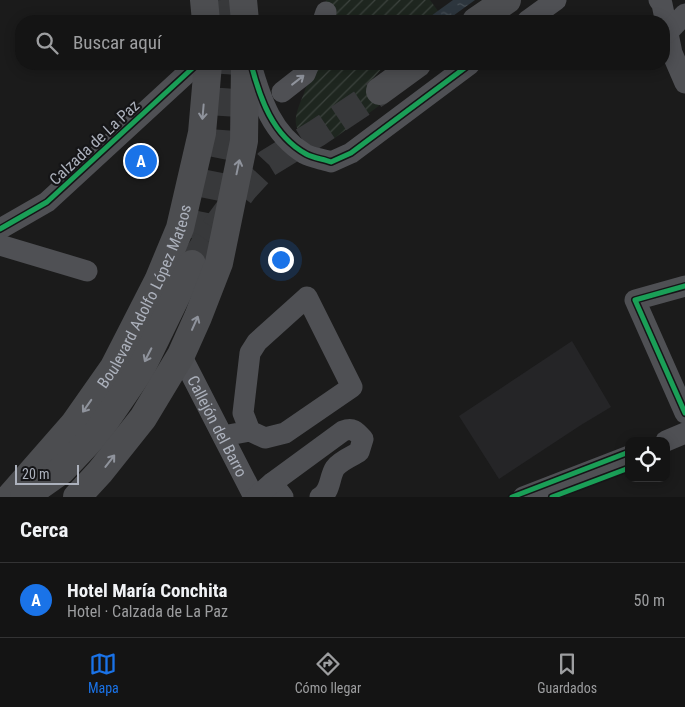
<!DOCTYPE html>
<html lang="es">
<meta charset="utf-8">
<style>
body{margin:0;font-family:"Roboto Condensed",sans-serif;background:#1d1d1d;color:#f1f3f6}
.controls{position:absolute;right:15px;bottom:15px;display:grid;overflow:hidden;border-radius:10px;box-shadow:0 2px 12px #0003}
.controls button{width:45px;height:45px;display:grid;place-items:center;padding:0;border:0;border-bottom:1px solid #333334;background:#141414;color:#f1f3f6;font:25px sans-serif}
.scale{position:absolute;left:15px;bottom:12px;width:64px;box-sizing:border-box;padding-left:5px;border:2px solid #acb1bc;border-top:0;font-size:14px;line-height:18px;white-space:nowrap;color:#acb1bc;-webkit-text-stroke:4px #151517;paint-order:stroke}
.you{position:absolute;left:280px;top:259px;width:18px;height:18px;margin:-12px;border:4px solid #fff;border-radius:50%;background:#1a73e8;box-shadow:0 0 0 8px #1a73e833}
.badge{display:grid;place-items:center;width:32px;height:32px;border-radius:50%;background:#1a73e8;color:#fff;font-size:16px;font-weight:700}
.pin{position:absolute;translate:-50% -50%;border:2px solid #fff;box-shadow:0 1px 5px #0006}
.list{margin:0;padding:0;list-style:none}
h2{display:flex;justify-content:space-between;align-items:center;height:65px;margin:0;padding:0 20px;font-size:21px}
h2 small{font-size:16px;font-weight:400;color:#9d9ea0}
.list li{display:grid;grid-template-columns:32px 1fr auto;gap:15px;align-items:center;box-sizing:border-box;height:75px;padding:0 20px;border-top:1px solid #333334}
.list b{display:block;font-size:19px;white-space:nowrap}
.list p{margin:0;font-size:16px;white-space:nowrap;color:#9d9ea0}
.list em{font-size:16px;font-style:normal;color:#9d9ea0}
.icon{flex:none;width:28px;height:28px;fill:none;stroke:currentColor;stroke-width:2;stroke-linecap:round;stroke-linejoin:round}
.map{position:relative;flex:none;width:685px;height:497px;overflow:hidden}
.search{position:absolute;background:#141414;box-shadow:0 2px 12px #0003;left:15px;right:15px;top:15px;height:55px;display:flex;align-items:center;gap:12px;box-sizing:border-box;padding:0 18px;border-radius:20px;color:#9d9ea0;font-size:19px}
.sheet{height:140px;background:#141414}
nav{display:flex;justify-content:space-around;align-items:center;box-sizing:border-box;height:70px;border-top:1px solid #333334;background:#141414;font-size:14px;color:#9d9ea0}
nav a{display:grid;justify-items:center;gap:2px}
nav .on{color:#1a73e8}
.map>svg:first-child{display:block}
.built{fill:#252527}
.garden{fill:url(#garden-furrows)}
.water{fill:url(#water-ripples)}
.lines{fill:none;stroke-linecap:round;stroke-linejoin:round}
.major-tunnel{stroke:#38393b;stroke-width:28;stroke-dasharray:28 14;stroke-linecap:butt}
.minor{stroke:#4f5054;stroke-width:21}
.major{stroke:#4c4d50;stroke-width:28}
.cycleway-casing{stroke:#151517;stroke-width:8}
.cycleway{stroke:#1a9f57;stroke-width:5}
.oneway{stroke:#90949d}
.oneway2{stroke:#8f939c}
.labels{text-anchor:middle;stroke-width:4.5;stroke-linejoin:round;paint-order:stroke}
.street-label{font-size:16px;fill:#acb1bc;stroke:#151517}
</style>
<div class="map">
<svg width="685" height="497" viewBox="0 0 685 497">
<defs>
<pattern id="garden-furrows" width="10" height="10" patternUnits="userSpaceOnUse" patternTransform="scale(1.25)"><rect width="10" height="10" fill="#1e261f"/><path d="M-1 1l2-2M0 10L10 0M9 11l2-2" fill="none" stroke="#3c433e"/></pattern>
<pattern id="water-ripples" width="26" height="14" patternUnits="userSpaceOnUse" patternTransform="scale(1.25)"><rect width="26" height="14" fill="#2d363e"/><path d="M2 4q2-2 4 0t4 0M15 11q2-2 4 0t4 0" fill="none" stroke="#495158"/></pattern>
</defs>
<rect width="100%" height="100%" fill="#1b1b1b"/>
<polygon class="built" points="572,341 611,407 581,425 499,479 459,416"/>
<g class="garden">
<polygon points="326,0 430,0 438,11 424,21 323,21"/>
<path d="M314,64H381L383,67L373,79L372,82L398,92L332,140C324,143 314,144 306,139C288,126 298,109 304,93C307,83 311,74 314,64Z"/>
</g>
<polygon class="water" points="453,0 475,0 446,21 424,21"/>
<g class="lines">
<g class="major-tunnel">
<polyline points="221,0 222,21"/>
<polyline points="200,240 218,150 224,64"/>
<polyline points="192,264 218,224 244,189 268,163 317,133 380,91"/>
</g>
<g class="minor">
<polyline points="659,0 662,4 672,53 685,83"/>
<polyline points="323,21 326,12"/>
<polyline points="527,21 556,0"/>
<polyline points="667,33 685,14"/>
<path d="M251,65C261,100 272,134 305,154C312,158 323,159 331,162L351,153L470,64"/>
<polyline points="282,92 305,74 309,64"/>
<polyline points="0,229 47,202 197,64"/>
<polyline points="0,245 87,271"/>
<polyline points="685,286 635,300 685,413"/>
<path id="s1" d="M181,355L254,497"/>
<polyline points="223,436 250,431 265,438 285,433 352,387 307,297 257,342 250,353 243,413 250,431"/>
<polyline points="666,441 685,433"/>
<polyline points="272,483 283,497"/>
<path d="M256,497L272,483L343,431C353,427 356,431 363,439L359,452C352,456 340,461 335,468C329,477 331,492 320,497"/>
<polyline points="523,497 629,456"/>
</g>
<g class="major">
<polyline points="204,0 206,21"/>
<polyline points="243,0 245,21"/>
<polyline points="476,21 507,0"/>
<polyline points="380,91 417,64"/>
<path id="s2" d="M10,497L74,424L114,367L158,281L180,228L202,133L208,64"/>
<polyline points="24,497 62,470 97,433 141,369 192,264"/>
<polyline points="77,497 100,472 143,418 181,355 198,317 219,263 244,141 245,64"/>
</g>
<defs>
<g id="cycleway">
<path d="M251,64C260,98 272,135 306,154C313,158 323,159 331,162L351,153L470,64"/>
<polyline points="0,229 47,202 197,64"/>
<polyline points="685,286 635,300 685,413"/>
<polyline points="512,497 629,452"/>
<polyline points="552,497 629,468"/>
</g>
</defs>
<use href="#cycleway" class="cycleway-casing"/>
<use href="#cycleway" class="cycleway"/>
</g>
<defs><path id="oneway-shaft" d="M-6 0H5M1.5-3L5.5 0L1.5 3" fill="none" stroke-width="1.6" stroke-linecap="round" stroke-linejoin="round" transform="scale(1.25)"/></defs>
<use class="oneway" href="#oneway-shaft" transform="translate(298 80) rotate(-38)"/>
<g class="oneway2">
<use href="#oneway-shaft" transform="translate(203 112) rotate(95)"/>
<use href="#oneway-shaft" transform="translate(238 167) rotate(-78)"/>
<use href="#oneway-shaft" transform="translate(195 323) rotate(-66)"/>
<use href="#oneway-shaft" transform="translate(148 355) rotate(117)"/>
<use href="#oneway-shaft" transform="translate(87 406) rotate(125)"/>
<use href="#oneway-shaft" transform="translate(110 461) rotate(-52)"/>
</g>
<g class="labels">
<g class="street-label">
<text transform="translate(94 142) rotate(-43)" y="6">Calzada de La Paz</text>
<text dy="6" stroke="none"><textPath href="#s2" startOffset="244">Boulevard Adolfo López Mateos</textPath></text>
<text dy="6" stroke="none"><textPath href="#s1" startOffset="80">Callejón del Barro</textPath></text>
</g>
</g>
</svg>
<div class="controls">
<button><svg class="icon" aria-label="locate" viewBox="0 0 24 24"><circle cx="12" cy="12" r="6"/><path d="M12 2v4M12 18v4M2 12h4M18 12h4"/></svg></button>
</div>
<div class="scale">20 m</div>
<div class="you"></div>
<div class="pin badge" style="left:141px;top:161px">A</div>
<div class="search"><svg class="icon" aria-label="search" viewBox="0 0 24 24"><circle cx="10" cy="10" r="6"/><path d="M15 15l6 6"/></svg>Buscar aquí</div>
</div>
<section class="sheet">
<h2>Cerca<small></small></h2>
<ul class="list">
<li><span class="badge">A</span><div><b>Hotel María Conchita</b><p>Hotel · Calzada de La Paz</p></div><em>50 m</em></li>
</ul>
</section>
<nav>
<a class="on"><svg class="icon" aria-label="map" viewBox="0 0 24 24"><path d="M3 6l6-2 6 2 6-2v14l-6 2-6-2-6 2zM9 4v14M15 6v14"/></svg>Mapa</a>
<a><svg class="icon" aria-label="directions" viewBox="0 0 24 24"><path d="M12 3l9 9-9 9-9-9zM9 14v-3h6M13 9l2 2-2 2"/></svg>Cómo llegar</a>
<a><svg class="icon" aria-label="saved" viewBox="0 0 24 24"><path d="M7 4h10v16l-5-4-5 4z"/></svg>Guardados</a>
</nav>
